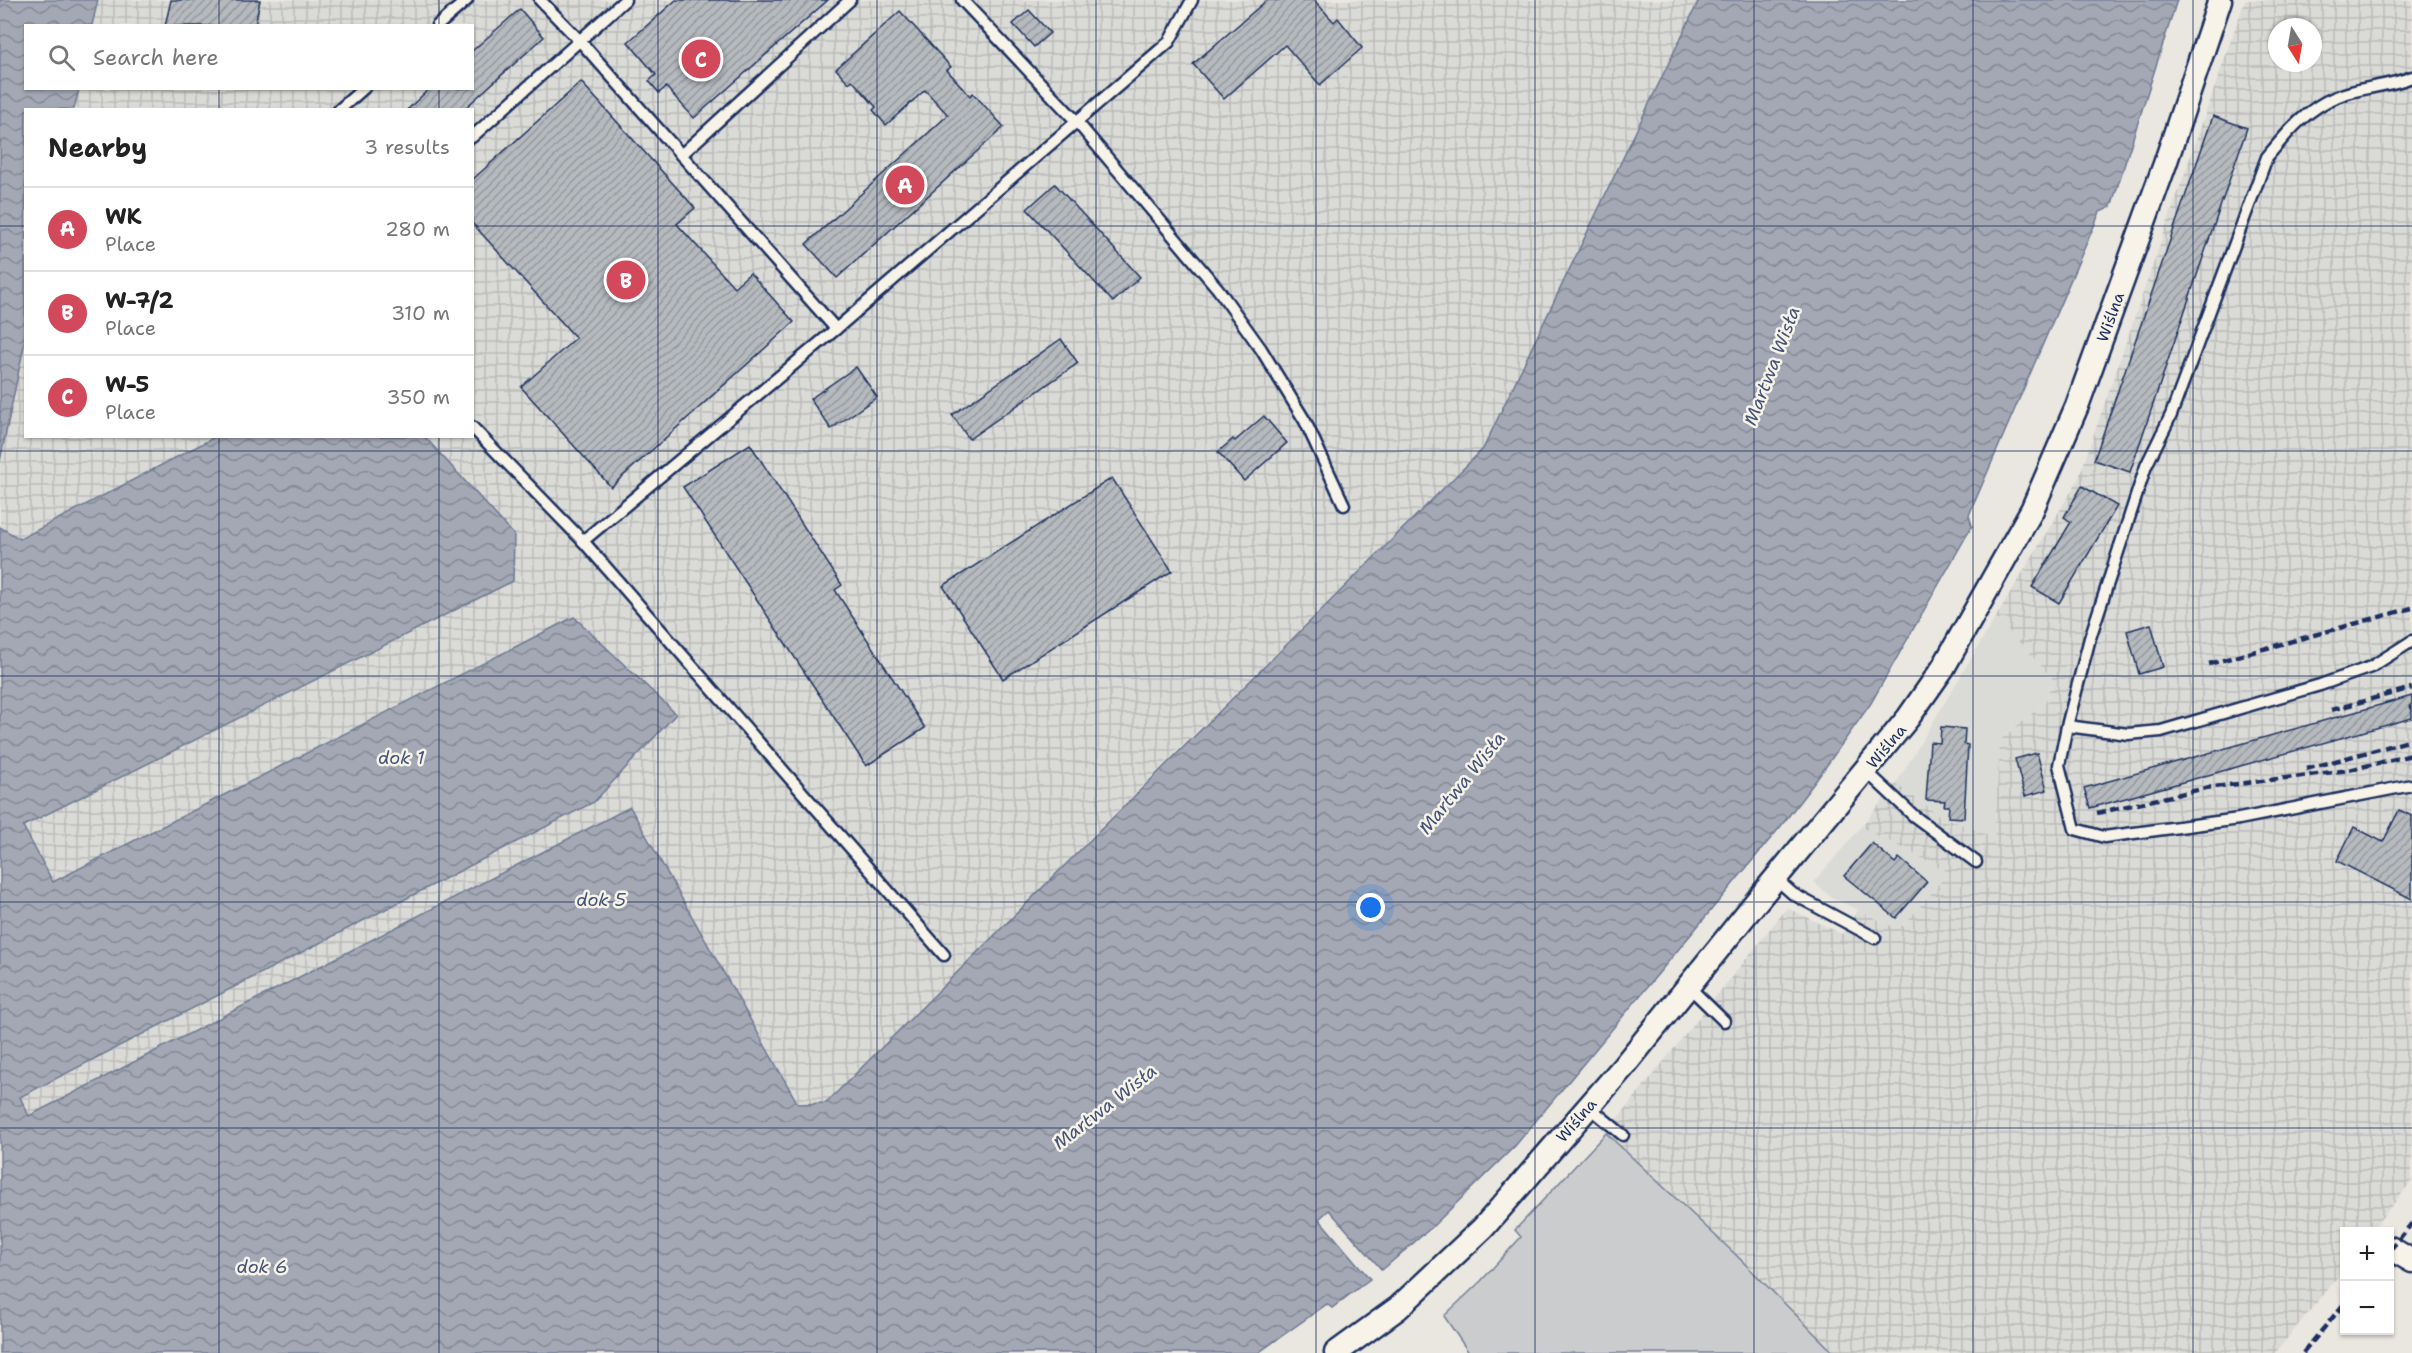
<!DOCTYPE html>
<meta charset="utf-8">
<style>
body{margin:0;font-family:"Shantell Sans",sans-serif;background:#f6f6f6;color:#222}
.controls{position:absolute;right:18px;bottom:18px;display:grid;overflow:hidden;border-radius:0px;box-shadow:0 2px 4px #0004}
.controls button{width:54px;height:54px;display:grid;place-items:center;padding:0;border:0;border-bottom:2px solid #e0e0e0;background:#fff;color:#222;font:30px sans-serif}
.compass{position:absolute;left:2268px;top:18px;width:54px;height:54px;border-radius:50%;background:#fff;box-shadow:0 2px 4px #0004;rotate:169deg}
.you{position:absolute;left:1371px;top:908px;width:21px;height:21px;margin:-15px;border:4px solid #fff;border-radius:50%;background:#1a73e8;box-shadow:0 0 0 9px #1a73e833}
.badge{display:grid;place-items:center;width:39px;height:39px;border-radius:50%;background:#d1495b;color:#fff;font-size:20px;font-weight:700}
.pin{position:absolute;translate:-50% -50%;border:3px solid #fff;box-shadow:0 2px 6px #0006}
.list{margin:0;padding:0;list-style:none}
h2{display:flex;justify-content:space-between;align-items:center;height:78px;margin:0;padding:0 24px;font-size:26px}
h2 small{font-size:20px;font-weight:400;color:#767676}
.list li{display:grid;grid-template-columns:39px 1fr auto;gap:18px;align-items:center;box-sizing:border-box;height:84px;padding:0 24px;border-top:2px solid #e0e0e0}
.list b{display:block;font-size:22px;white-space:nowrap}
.list p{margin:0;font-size:20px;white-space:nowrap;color:#767676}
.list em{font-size:20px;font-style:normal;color:#767676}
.icon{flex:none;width:33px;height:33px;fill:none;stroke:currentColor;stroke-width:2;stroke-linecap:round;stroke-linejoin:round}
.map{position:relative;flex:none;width:2412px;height:1353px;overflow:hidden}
.search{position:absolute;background:#fff;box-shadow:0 2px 4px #0004;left:24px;top:24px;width:450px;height:66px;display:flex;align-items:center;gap:15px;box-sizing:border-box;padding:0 21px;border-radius:0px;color:#767676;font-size:22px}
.panel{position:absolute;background:#fff;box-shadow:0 2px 4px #0004;left:24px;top:108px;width:450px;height:330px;border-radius:0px}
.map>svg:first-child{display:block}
.built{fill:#dadad6}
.industrial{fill:url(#industrial-grid);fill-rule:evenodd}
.green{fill:#cbcccd;stroke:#737e96;stroke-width:1.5}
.water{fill:url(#water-waves);stroke:#6d7892;stroke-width:1.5}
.building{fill:url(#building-hatch);stroke:#1b2f5e;stroke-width:1.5}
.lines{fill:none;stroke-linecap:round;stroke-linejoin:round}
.service-casing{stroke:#1b2f5e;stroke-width:15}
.minor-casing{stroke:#1b2f5e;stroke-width:27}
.service{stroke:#f7f3e8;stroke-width:10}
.minor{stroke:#f7f3e8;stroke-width:22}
.rail{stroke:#1b2f5e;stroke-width:4.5;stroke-dasharray:9 4.5;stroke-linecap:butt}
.grid{fill:none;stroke:#1b2f5e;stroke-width:1.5;stroke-opacity:0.55}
.labels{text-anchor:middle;stroke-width:5;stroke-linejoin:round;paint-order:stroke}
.street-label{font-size:16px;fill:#1b2f5e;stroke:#f7f3e8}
.water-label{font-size:18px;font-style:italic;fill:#445378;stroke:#f7f3e8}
</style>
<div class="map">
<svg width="2412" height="1353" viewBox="0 0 2412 1353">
<defs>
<pattern id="industrial-grid" width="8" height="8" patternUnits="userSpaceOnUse" patternTransform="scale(1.5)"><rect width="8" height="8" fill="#dadad6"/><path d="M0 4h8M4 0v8" fill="none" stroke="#babbba"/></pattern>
<pattern id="water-waves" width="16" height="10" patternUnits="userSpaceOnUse" patternTransform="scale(1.5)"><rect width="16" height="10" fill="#a3a8b4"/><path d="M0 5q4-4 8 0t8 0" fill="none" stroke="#848996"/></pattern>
<pattern id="building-hatch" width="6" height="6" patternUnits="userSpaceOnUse" patternTransform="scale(1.5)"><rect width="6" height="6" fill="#b6babf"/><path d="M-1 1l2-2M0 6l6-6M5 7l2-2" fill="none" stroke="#93989e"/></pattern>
</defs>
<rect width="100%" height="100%" fill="#eae7e0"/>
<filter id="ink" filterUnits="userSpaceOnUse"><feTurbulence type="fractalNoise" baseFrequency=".0167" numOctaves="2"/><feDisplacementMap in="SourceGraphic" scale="12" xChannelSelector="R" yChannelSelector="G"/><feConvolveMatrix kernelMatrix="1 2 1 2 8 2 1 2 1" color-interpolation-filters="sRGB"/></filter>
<g filter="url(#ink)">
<g class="built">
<polygon points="1996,617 2053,679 2045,703 2000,740 1994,839 1937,814 1896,784"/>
<polygon points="1861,827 1949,872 1904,925 1896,928 1831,897 1814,882"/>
</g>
<g class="industrial">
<polygon points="98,0 1699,0 1483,449 1181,747 827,1103 798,1104 629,807 29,1117 19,1098 594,802 574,617 53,882 22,826 513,581 514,535 424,437 472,436 472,110 74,109 79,89 472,88 472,26 92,25"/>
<path d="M2245,0H2412V1181L2371,1231L2344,1232V1269L2275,1353H1834L1735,1254L1606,1133L1787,908L1842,934L1858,910L1896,928L1904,925L1949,872L1861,827L1896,784L1937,814L1994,838L2000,740L2045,703L2053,679L1996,617L2078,480ZM2277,27H2313V63H2277Z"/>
<polygon points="25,341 26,436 215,437 20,540 0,527 0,461"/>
</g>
<polygon class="green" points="1606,1133 1735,1254 1834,1353 1469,1353 1444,1316 1481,1281 1521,1237 1515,1230"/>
<g class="water">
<polygon points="0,0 98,0 92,25 26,26 26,88 79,89 74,109 26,110 25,341 0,461"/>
<polygon points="1699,0 2177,0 2111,207 2100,212 1969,515 1972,526 1871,703 1817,779 1781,826 1515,1146 1432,1227 1382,1270 1329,1210 1319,1219 1370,1279 1332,1308 1327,1304 1258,1353 0,1353 0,527 20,539 215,437 424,436 514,535 513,581 23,826 53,882 574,617 676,714 594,802 20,1097 29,1116 630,807 798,1104 826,1103 1483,449"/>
</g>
<g class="building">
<polygon points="171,0 260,0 255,26 165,26"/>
<polygon points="676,0 828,0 694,118 666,87 659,93 649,81 656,75 628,42"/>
<polygon points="1267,0 1314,0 1334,22 1338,18 1362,48 1320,85 1285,45 1224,99 1193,64"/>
<polygon points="520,9 544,37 463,110 407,110 430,88 472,88 472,51"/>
<polygon points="1029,10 1050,33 1034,47 1013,24"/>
<polygon points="900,11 951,67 947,70 970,96 973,93 1004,127 837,278 806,244 948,115 925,90 886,125 873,110 876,107 852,80 849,83 836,69"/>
<polygon points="581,82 695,208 677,224 734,287 750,273 794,322 611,487 521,387 576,338 472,223 472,180"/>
<polygon points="2213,116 2247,128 2130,472 2094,460"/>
<polygon points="1055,184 1140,277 1113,302 1027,209"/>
<polygon points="1061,339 1078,363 969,439 952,415"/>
<polygon points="856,367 877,397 831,429 810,399"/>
<polygon points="1264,416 1287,443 1244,481 1218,452 1233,439 1235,441"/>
<polygon points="750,444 842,585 835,590 925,728 866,766 683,487"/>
<polygon points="1112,478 1172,571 1003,679 943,586"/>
<polygon points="2082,486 2117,506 2059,603 2032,587 2071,522 2064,517"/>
<polygon points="2151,624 2163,667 2139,674 2127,631"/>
<polygon points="2412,696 2412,718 2090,808 2084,788"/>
<polygon points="1941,727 1965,729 1964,744 1968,745 1964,818 1948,817 1949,806 1944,806 1945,801 1926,800 1930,742 1940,743"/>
<polygon points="2037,753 2047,790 2025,796 2015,759"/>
<polygon points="2399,810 2412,816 2412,899 2337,861 2354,827 2383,842"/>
<polygon points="1872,843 1895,863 1899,858 1927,882 1896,918 1844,876"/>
</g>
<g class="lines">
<defs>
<g id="service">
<polyline points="540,0 580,41 836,329"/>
<polyline points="962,0 1077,122 1218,289 1261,349 1305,421 1344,505"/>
<polyline points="437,26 467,0"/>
<path d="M2412,77C2388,87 2358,87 2336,97C2306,109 2287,133 2267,157L2171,415L2146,466L2090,638L2067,726L2128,734L2161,731L2320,685L2371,667L2412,641"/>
<polyline points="339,110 364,88"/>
<polyline points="472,137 625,0"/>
<polyline points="681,155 850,0"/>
<polyline points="472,427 583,541 944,955"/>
<polyline points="583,541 836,329 1169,42 1192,0"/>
<polyline points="2067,726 2059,765 2075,829 2104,837 2239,819 2412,785"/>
<polyline points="1865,770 1914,816 1976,862"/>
<polyline points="1775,878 1793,894 1875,938"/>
<polyline points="1688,986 1724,1021"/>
<polyline points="1588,1106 1623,1135"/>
</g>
<g id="minor">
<polyline points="2390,1248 2412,1261"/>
<polyline points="1336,1353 1398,1308 1483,1228 1624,1066 1756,902 1908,718 1943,668 2032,510 2077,406 2165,164 2220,0"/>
</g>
</defs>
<use href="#service" class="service-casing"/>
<use href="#minor" class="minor-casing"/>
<use href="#service" class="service"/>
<use href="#minor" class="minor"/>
<g class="rail">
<polyline points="2209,664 2412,608"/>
<polyline points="2410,708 2412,707"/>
<polyline points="2331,710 2412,688"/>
<polyline points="2306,769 2412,740"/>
<polyline points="2097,813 2206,788 2349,770 2412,755"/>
<polyline points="2390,1250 2412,1223"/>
<polyline points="2303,1353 2344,1304"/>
</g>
</g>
</g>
<path class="grid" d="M219,0V26M439,0V26M658,0V1353M877,0V1353M1096,0V1353M1316,0V1353M1535,0V1353M1754,0V1353M1973,0V1353M2193,0V1353M219,88V110M439,88V110M0,226H26M472,226H2412M219,436V1353M439,436V1353M0,451H2412M0,676H2412M0,902H2412M0,1128H2412"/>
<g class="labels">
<g class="street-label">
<text transform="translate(2110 317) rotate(-70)" y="6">Wiślna</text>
<text transform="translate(1886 746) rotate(-50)" y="6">Wiślna</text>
<text transform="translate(1576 1120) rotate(-49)" y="6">Wiślna</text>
</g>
<g class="water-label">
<text transform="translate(1772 366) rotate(-69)" y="6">Martwa Wisła</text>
<text x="401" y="764">dok 1</text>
<text transform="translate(1462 783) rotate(-51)" y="6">Martwa Wisła</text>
<text x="601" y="906">dok 5</text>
<text transform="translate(1105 1107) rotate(-38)" y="6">Martwa Wisła</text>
<text x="262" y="1273">dok 6</text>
</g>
</g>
</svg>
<div class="controls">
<button>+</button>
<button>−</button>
</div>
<svg class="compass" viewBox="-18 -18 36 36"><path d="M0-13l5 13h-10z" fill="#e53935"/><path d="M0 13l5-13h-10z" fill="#767676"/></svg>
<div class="you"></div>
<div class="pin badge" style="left:905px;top:185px">A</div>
<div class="pin badge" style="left:626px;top:280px">B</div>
<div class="pin badge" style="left:701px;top:59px">C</div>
<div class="search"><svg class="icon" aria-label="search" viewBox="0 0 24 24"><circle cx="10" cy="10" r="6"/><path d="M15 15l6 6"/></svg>Search here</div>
<section class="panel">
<h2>Nearby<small>3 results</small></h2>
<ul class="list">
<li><span class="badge">A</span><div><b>WK</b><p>Place</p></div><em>280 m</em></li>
<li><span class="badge">B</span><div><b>W-7/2</b><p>Place</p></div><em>310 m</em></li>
<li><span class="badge">C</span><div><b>W-5</b><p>Place</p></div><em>350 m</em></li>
</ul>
</section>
</div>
